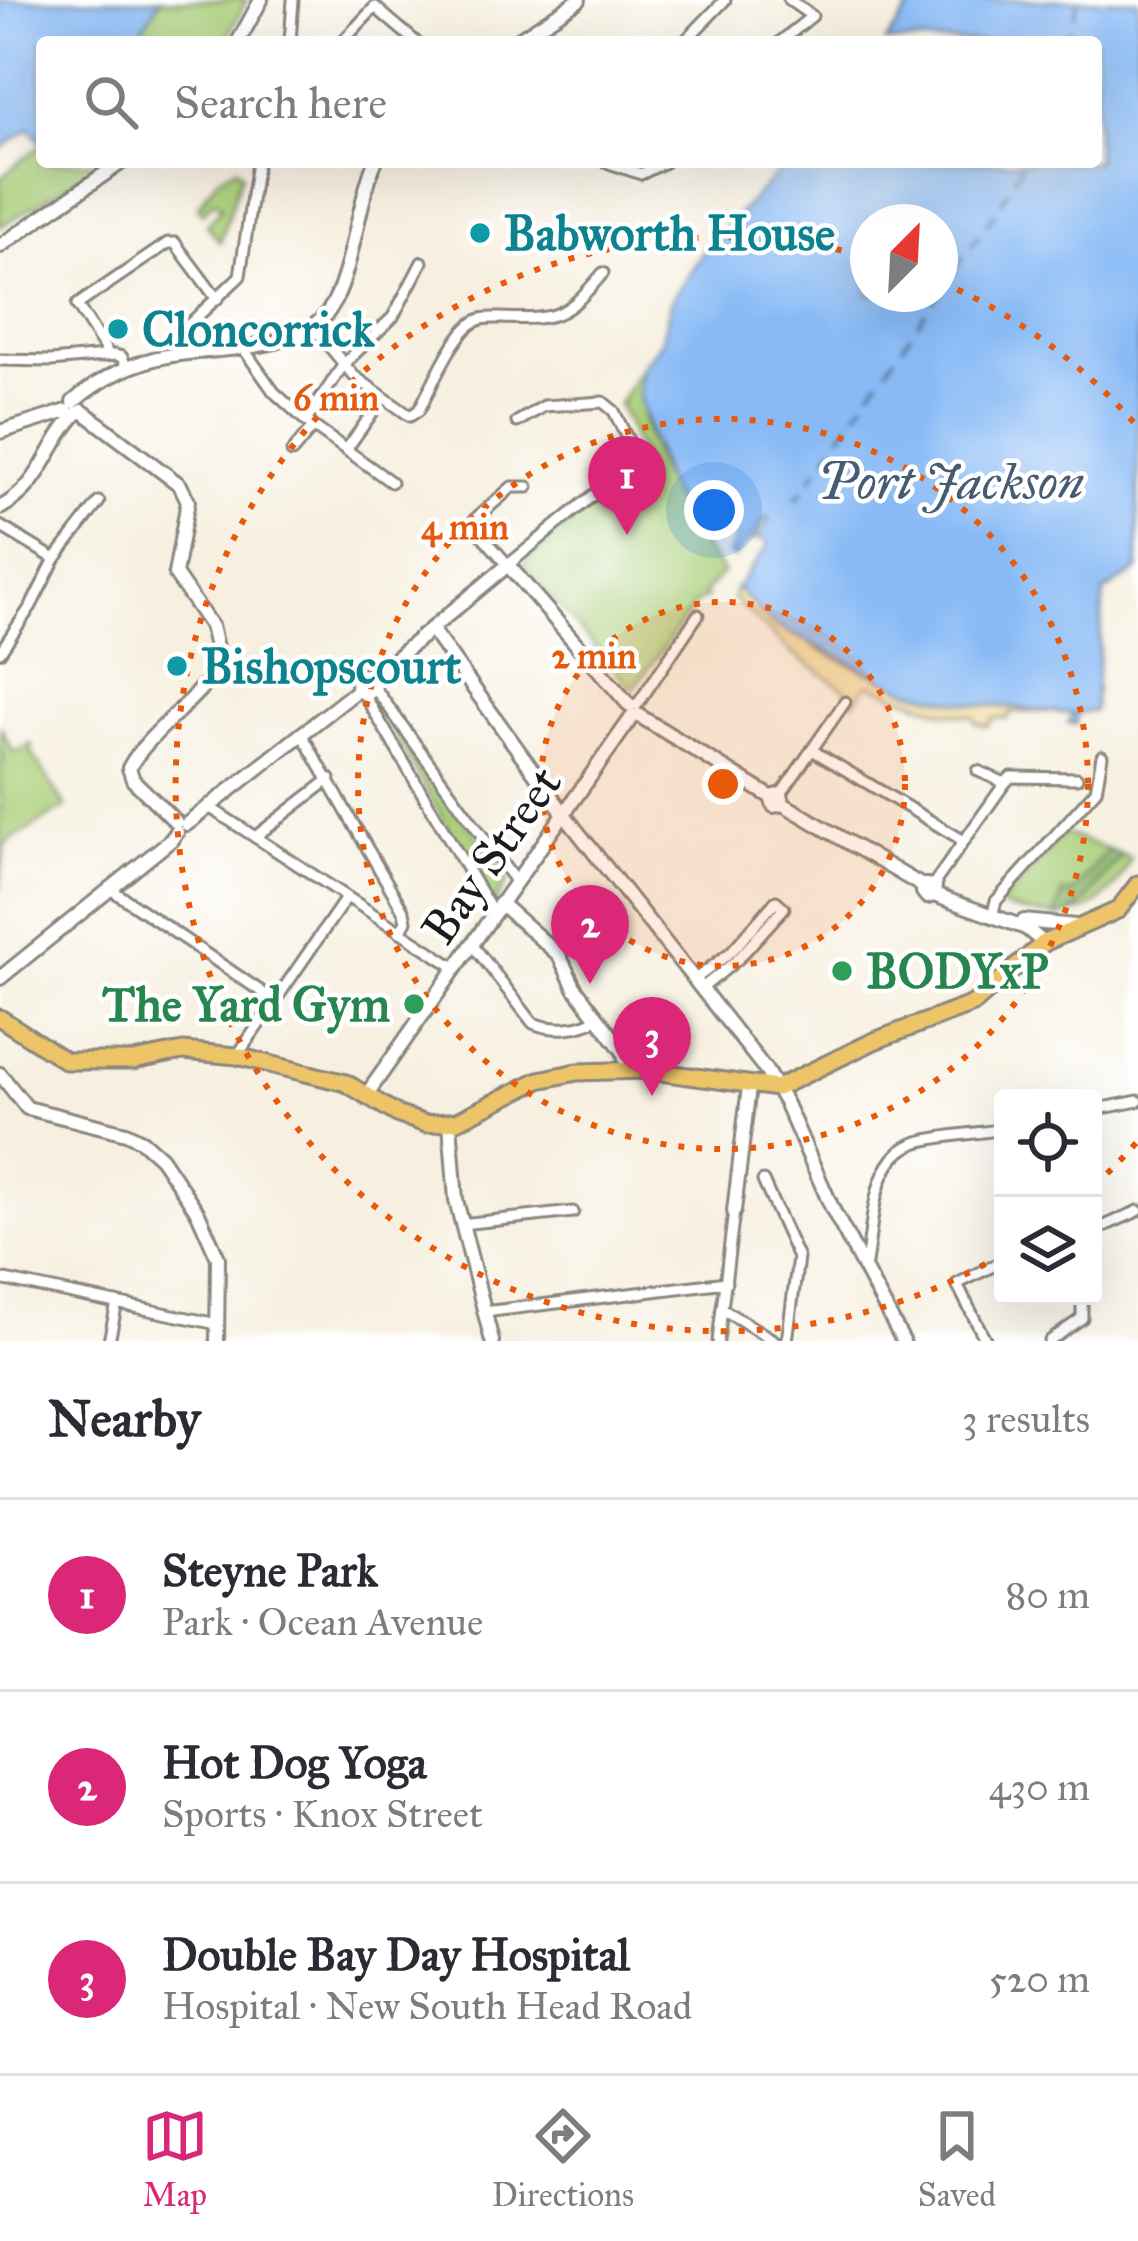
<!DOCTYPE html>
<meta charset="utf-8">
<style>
body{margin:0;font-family:"IM FELL Great Primer",serif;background:#f2f2f3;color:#2b2b33}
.controls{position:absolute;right:36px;bottom:36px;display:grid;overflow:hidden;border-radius:12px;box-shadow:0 12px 48px #0002}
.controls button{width:108px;height:108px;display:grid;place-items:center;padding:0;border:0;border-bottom:3px solid #e1e1e2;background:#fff;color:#2b2b33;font:60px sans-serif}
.compass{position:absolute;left:850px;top:204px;width:108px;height:108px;border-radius:50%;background:#fff;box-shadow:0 12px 48px #0002;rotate:24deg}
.you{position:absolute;left:714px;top:510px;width:42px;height:42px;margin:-30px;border:9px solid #fff;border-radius:50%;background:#1a73e8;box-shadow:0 0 0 18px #1a73e833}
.badge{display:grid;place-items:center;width:78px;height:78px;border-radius:50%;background:#db2777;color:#fff;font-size:39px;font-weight:700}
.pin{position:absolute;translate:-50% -99px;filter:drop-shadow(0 3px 6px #0008)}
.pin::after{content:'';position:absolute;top:63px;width:42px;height:36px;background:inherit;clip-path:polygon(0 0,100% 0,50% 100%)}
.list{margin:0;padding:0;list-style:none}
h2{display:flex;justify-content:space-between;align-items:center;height:156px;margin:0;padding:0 48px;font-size:51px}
h2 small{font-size:39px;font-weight:400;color:#7c7c81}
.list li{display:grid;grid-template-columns:78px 1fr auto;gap:36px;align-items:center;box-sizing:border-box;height:192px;padding:0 48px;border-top:3px solid #e1e1e2}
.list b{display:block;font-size:45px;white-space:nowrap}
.list p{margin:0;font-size:39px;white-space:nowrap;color:#7c7c81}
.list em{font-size:39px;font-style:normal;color:#7c7c81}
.icon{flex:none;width:66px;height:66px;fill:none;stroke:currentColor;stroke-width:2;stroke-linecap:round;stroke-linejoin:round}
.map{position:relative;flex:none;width:1138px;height:1341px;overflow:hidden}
.search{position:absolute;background:#fff;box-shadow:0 12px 48px #0002;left:36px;right:36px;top:36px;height:132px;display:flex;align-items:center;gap:30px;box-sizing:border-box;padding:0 42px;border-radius:12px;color:#7c7c81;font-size:45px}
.sheet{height:732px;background:#fff}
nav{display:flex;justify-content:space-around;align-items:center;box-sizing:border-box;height:168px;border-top:3px solid #e1e1e2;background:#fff;font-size:33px;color:#7c7c81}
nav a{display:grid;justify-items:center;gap:6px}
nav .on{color:#db2777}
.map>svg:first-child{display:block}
.green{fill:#a8cd76;stroke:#627449;stroke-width:3}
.forest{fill:#86b067;stroke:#516642;stroke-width:3}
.sand{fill:#eeda9e;stroke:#857b5d;stroke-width:3}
.water{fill:#88baf5;stroke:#526b88;stroke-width:3;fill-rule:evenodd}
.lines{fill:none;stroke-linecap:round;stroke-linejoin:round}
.ferry{stroke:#475b73;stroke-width:3;stroke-dasharray:15 12;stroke-linecap:butt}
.minor-casing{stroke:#8a867e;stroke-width:15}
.tertiary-casing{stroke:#8a867e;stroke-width:18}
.primary-casing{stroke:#8a867e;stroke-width:21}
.minor{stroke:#fff;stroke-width:9}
.tertiary{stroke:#fff;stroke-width:12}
.primary{stroke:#eec469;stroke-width:15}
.ring{fill:none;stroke:#e8590c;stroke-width:6;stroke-dasharray:6 12}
.culture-dot{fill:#0f9aa8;stroke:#fff;stroke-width:4.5}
.leisure-dot{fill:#2e9e5b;stroke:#fff;stroke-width:4.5}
.labels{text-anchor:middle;stroke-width:9;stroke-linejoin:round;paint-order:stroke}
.culture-label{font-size:48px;font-weight:bold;fill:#0d838f;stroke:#fff;text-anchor:start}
.street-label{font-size:48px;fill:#1c1c1c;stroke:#fff}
.leisure-label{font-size:48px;font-weight:bold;fill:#27864d;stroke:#fff;text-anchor:start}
.water-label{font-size:51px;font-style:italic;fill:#475b73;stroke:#fff}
.centre{fill:#e8590c;stroke:#fff;stroke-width:6}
.ring-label{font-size:36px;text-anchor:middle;font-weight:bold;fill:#e8590c;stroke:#fff;stroke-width:9;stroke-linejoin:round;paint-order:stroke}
</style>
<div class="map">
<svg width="1138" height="1341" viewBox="0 0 1138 1341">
<rect width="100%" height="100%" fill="#fff"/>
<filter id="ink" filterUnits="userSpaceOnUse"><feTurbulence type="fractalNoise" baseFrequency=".00833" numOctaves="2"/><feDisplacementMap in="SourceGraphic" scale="24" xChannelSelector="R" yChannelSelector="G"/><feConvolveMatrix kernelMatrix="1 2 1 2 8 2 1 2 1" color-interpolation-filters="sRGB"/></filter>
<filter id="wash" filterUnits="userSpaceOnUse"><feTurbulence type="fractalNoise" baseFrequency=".004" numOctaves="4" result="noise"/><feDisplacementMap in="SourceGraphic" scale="48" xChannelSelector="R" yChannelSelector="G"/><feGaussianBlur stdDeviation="2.7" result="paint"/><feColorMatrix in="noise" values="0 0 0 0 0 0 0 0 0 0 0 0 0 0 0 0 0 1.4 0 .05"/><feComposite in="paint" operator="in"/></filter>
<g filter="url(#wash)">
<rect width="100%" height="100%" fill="#f7f0e0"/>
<g class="green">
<polygon points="160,0 247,0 225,42 134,42"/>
<polygon points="42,144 42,162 105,162 0,227 0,178"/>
<polygon points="237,167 242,173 220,242 207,225 222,207 213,201 203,214 198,207 218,178"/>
<path d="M641,368C635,444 677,514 723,572L703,594L707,597L696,603L633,690L522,564L644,464L619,404Z"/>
<polygon points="376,695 509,879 495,902 490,902 373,697"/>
<polygon points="1,728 14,753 32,744 32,753 66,807 5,844 0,890 0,762 4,759 0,752"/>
<path d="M1063,833L1131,858C1103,922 1060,924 999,906Z"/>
</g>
<path class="forest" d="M1108,850L1123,855C1100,875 1090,912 1056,918L1062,893L1072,894Z"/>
<polygon class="sand" points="736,587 821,651 908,690 959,702 1047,712 1010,713 1008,719 994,718 988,726 977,724 973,716 945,712 867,684 854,702 846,695 845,689 793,654 733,598"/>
<g class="water">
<polygon points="0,0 160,0 134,42 42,42 42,144 30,128 0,149"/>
<path d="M916,0H1138V570L1104,592L1094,711L1077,714L1076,724L1068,723L1073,714L959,702L908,690L773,625L736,588L769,545L758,537L752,543L769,520L765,518L734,558L728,554L738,535L728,527L712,540L687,521L666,484L639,397L641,368L661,342L672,299L706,248L788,162H1096V42H886ZM940,222V294H868V222Z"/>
</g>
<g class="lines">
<g class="ferry">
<polyline points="1066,42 1079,0"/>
<polyline points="940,291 1000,205 1023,162"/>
<polyline points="794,495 798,498 938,294"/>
</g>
</g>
</g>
<g filter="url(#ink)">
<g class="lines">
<defs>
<g id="minor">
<polyline points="290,42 293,0"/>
<polyline points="342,42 375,7 416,42"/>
<polyline points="684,42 725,0"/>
<polyline points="780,42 812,16 789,0"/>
<polyline points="606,162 641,174 665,162"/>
<path d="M313,327L354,376L410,416L419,410C431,388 453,335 473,323C481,317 490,318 500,318C558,320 565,318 603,273"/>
<polyline points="243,348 274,392 306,421 391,482"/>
<polyline points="176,354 178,335 240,276 257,162"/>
<polyline points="109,355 77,305 168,243 175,243 217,299"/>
<polyline points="0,360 51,361 115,355 122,357 127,368"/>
<polyline points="306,421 344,364 393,317 422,262"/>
<polyline points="517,422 544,406 603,402 614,411 634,453 629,466 508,565 474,526 474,520 512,487 528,487"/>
<polyline points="346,450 383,398"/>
<polyline points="292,452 313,427"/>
<polyline points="0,526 55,559 99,502"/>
<polyline points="0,652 31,606 55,559"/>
<polyline points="374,687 515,881"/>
<polyline points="362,691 493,913"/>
<polyline points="637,705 698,615"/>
<polyline points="301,733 404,912 406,921 400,932"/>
<polyline points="812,750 964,841"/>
<polyline points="978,771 1005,783 1011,777 1077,778"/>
<polyline points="781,794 845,702"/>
<polyline points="209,807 456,968"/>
<polyline points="255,837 330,779"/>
<polyline points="933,885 1005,783"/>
<polyline points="109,888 275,1001"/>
<polyline points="992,916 996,901 1096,790 1102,756"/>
<path d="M472,944L533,1023C552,1031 581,1030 597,1018"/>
<polyline points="694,980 731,952 776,901 784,908 738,959 701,989"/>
<polyline points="237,1056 346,898"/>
<polyline points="1093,1110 1138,1101"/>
<polyline points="763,1181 798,1258 787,1341"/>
<polyline points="461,1224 573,1212"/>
<polyline points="1093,1231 1138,1211"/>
<path d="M865,1268C874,1228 869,1157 918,1142C943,1135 976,1134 1003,1129"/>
<polyline points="0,1279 217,1324"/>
<polyline points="722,1309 775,1341"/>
<polyline points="484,1312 726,1282"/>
<polyline points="109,1341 117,1303"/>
<polyline points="718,1341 734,1211"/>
<polyline points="986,1341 957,1284 1003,1261"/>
<polyline points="1050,1341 1082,1318 1082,1296"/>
</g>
<g id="tertiary">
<polyline points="238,42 261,0"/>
<polyline points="514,42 579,0"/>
<polyline points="0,246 122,162"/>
<path d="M73,402C100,378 136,361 172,355C217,347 298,353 328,312C352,279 357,203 375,162"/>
<path d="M82,411L180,485L188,501L175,574L211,626L220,665C195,702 147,734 129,768L133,780L176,822"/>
<polyline points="0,432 67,411"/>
<path d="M0,508C44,484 45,447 77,413"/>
<polyline points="431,629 570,822 765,1069 786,1104 833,1210 903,1341"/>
<circle cx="366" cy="684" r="9"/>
<polyline points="372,678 508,565 630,706"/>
<polyline points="638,715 771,797"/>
<polyline points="783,804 781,794 771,797 774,806 783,804 924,887"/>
<polyline points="187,824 359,689"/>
<polyline points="934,895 935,886 925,885 923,892 927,897 934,895 1026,928 1044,943"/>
<polyline points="500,903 559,955 575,988 623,1051 628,1070"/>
<polyline points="1024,921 1075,926"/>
<polyline points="0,978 171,840 177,832"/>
<polyline points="0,1074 27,1108 126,1133 142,1141 161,1158 198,1213 218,1258 217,1341"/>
<polyline points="367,1094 632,717"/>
<polyline points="450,1123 456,1200 492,1341"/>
<polyline points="734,1211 749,1087"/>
</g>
<polyline id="primary" points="0,1018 66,1061 133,1061 183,1051 237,1056 346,1083 399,1115 426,1124 457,1121 539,1080 577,1072 645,1070 777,1088 874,1041 973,1004 1044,943 1118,910 1138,884"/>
</defs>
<use href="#minor" class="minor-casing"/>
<use href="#tertiary" class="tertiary-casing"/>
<use href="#primary" class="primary-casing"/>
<use href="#minor" class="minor"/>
<use href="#tertiary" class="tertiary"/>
<use href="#primary" class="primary"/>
</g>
</g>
<circle cx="723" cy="784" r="182" fill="#e8590c" fill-opacity=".12"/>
<g class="ring">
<circle cx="723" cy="784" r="182"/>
<circle cx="723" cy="784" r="365"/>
<path d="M1136 1143A547 547 0 0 1 1096 1184M1001 1255A547 547 0 1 1 865 256M941 282A547 547 0 0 1 1136 425"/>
</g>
<g class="culture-dot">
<circle cx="480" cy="233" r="12"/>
<circle cx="118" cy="329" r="12"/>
<circle cx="177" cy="666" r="12"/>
</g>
<g class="leisure-dot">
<circle cx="842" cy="971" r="12"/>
<circle cx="414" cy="1004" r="12"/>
</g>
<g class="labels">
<g class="culture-label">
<text x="504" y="250">Babworth House</text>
<text x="142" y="346">Cloncorrick</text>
<text x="201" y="683">Bishopscourt</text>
</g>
<g class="street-label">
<text transform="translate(491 855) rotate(-55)" y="17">Bay Street</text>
</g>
<g class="leisure-label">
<text x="866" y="988">BODYxP</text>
<text x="390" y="1021" text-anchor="end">The Yard Gym</text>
</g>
<g class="water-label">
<text x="951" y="499">Port Jackson</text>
</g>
</g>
<circle cx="723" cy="784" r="18" class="centre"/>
<g class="ring-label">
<text x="336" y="410">6 min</text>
<text x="465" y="539">4 min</text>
<text x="594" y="668">2 min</text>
</g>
</svg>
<div class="controls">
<button><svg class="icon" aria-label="locate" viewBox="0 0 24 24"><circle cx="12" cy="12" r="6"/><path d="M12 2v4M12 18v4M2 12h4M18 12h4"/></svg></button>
<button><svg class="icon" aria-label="layers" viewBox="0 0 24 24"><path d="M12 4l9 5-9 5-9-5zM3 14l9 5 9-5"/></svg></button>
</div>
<svg class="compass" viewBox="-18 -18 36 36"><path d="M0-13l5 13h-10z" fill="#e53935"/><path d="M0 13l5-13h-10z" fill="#7c7c81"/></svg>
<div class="you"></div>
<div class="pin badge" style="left:627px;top:535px">1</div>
<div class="pin badge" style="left:590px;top:984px">2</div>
<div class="pin badge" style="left:652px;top:1096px">3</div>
<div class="search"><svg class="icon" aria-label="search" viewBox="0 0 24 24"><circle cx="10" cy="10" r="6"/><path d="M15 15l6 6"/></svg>Search here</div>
</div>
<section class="sheet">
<h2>Nearby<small>3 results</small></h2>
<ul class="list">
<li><span class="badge">1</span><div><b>Steyne Park</b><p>Park · Ocean Avenue</p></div><em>80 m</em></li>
<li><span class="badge">2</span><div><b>Hot Dog Yoga</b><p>Sports · Knox Street</p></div><em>430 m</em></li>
<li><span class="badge">3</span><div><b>Double Bay Day Hospital</b><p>Hospital · New South Head Road</p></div><em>520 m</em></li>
</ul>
</section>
<nav>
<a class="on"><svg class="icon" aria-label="map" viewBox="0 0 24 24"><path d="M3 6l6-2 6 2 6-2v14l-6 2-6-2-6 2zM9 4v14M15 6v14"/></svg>Map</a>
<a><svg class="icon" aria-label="directions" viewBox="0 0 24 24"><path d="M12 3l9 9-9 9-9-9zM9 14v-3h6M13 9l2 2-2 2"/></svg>Directions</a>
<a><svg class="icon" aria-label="saved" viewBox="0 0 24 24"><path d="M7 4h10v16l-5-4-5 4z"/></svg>Saved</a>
</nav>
